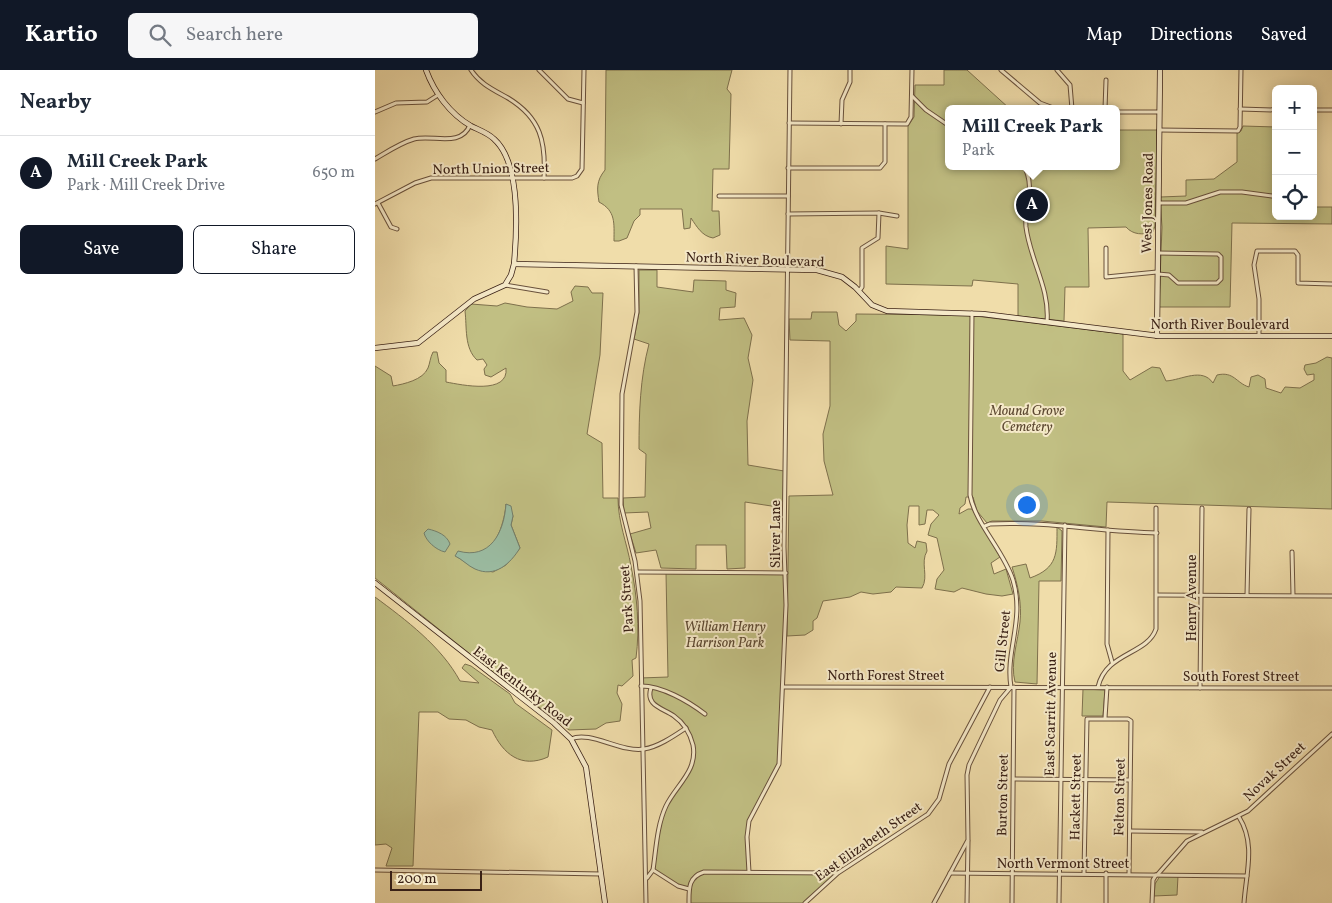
<!DOCTYPE html>
<meta charset="utf-8">
<style>
body{margin:0;font-family:Vollkorn,serif;background:#f6f6f7;color:#1f2937}
.controls{position:absolute;right:15px;top:15px;display:grid;overflow:hidden;border-radius:8px;box-shadow:0 2px 12px #0003}
.controls button{width:45px;height:45px;display:grid;place-items:center;padding:0;border:0;border-bottom:1px solid #e0e1e3;background:#fff;color:#1f2937;font:25px sans-serif}
.scale{position:absolute;left:15px;bottom:12px;width:92px;box-sizing:border-box;padding-left:5px;border:2px solid #3a2116;border-top:0;font-size:14px;line-height:18px;white-space:nowrap;color:#3a2116;-webkit-text-stroke:4px #f5e9c8;paint-order:stroke}
.you{position:absolute;left:651px;top:434px;width:18px;height:18px;margin:-12px;border:4px solid #fff;border-radius:50%;background:#1a73e8;box-shadow:0 0 0 8px #1a73e833}
.badge{display:grid;place-items:center;width:32px;height:32px;border-radius:50%;background:#111827;color:#fff;font-size:16px;font-weight:700}
.pin{position:absolute;translate:-50% -50%;border:2px solid #fff;box-shadow:0 1px 5px #0006}
.popup{position:absolute;left:570px;top:35px;width:175px;height:65px;box-sizing:border-box;display:grid;place-content:center;border-radius:8px;background:#fff;filter:drop-shadow(0 1px 4px #0005);font-size:16px;white-space:nowrap;color:#747a83}
.popup b{font-size:19px;color:#1f2937}
.popup::after{content:'';position:absolute;left:50%;top:100%;margin-left:-10px;border:10px solid transparent;border-top-color:#fff}
.list{margin:0;padding:0;list-style:none}
h2{display:flex;justify-content:space-between;align-items:center;height:65px;margin:0;padding:0 20px;font-size:21px}
h2 small{font-size:16px;font-weight:400;color:#747a83}
.list li{display:grid;grid-template-columns:32px 1fr auto;gap:15px;align-items:center;box-sizing:border-box;height:75px;padding:0 20px;border-top:1px solid #e0e1e3}
.list b{display:block;font-size:19px;white-space:nowrap}
.list p{margin:0;font-size:16px;white-space:nowrap;color:#747a83}
.list em{font-size:16px;font-style:normal;color:#747a83}
.actions{display:flex;gap:10px;padding:15px 20px}
.actions a{flex:1;padding:11px 0;border:1px solid #111827;border-radius:8px;text-align:center;font-size:18px;color:#111827}
.actions .main{background:#111827;color:#fff}
.icon{flex:none;width:28px;height:28px;fill:none;stroke:currentColor;stroke-width:2;stroke-linecap:round;stroke-linejoin:round}
.map{position:relative;flex:none;width:957px;height:833px;overflow:hidden}
header{display:flex;align-items:center;gap:30px;box-sizing:border-box;height:70px;padding:0 25px;background:#111827;color:#fff}
header strong{font-size:24px}
nav{display:flex;gap:28px;margin-inline-start:auto;font-size:18px}
.search{width:350px;height:45px;background:#f6f6f7;display:flex;align-items:center;gap:12px;box-sizing:border-box;padding:0 18px;border-radius:8px;color:#747a83;font-size:19px}
main{display:flex}
aside{flex:1;background:#fff}
.map>svg:first-child{display:block}
.green{fill:#c1bf83;stroke:#7e704c;fill-rule:evenodd}
.water{fill:#9bbda3;stroke:#747f6b}
.lines{fill:none;stroke-linecap:round;stroke-linejoin:round}
.street-casing{stroke:#68503b;stroke-width:5}
.secondary-casing{stroke:#3a2116;stroke-width:6}
.street{stroke:#f5e9c8;stroke-width:3}
.secondary{stroke:#f5e9c8;stroke-width:4.5}
.labels{text-anchor:middle;stroke-width:4;stroke-linejoin:round;paint-order:stroke}
.street-label{font-size:14px;fill:#3a2116;stroke:#f5e9c8}
.park-label{font-size:14px;font-style:italic;fill:#5c4831;stroke:#f5e9c8}
</style>
<header>
<strong>Kartio</strong>
<div class="search"><svg class="icon" aria-label="search" viewBox="0 0 24 24"><circle cx="10" cy="10" r="6"/><path d="M15 15l6 6"/></svg>Search here</div>
<nav><a>Map</a><a>Directions</a><a>Saved</a></nav>
</header>
<main>
<aside>
<h2>Nearby<small></small></h2>
<ul class="list">
<li><span class="badge">A</span><div><b>Mill Creek Park</b><p>Park · Mill Creek Drive</p></div><em>650 m</em></li>
</ul>
<div class="actions"><a class="main">Save</a><a>Share</a></div>
</aside>
<div class="map">
<svg width="957" height="833" viewBox="0 0 957 833">
<rect width="100%" height="100%" fill="#f0ddaa"/>
<filter id="stains"><feTurbulence type="fractalNoise" baseFrequency=".004" numOctaves="4"/><feColorMatrix values="0 0 0 0 .2 0 0 0 0 .09 0 0 0 0 .02 0 0 0 .5 -.17"/></filter>
<radialGradient id="worn" r=".72"><stop offset=".6" stop-color="#630" stop-opacity="0"/><stop offset="1" stop-color="#630" stop-opacity=".3"/></radialGradient>
<g class="green">
<path d="M231,0H357L352,19L356,24L354,99H338L337,141H344L345,165L338,168C327,166 322,157 316,148L315,158L309,159L307,139H265V145L259,151L252,168L244,171H239C239,153 241,141 224,132C222,119 221,111 230,100Z"/>
<path d="M569,0H592L635,39H573V96H741V60H782L780,156L778,162C768,165 758,165 751,157L713,158L714,217H690L689,251L643,246V214L598,210L597,216L511,214V176L533,179V56L539,47L540,15H569Z"/>
<polygon points="868,56 901,57 901,146 938,146 938,137 957,137 957,154 857,153 855,237 784,237 787,157 785,127 811,126 811,110 839,109 862,92 862,63 866,61"/>
<path d="M264,200H282V217L318,222L319,210L351,211V220L361,223L360,237L345,238L344,250L369,248L377,265L373,288L378,310L372,351L373,395L409,401L408,431L403,437L370,432V498L352,499L351,475H321V499L286,498L281,480L261,483L255,464L276,458L273,442L249,443L248,428L270,427L271,384L264,379C264,343 265,308 274,274L259,269L264,243Z"/>
<path d="M200,216L213,217L217,223H228L225,285L212,364L227,373L228,428H243C243,452 252,473 256,496C262,525 265,558 261,588L257,590L258,606L247,616L243,615L242,623L247,634L245,651L231,653L221,659L194,660L105,592L0,508V296L16,306L18,316C29,314 48,310 53,298C55,293 55,288 58,282H62L64,293L71,300V312C87,315 134,325 131,298L116,307L110,305L109,299L112,295L108,289L102,290C89,278 92,257 90,241L96,234L122,236L130,233L152,237L182,239L198,231L196,222ZM131,434L138,446L136,455L145,478L131,495L118,502L99,498L81,486C88,484 97,486 104,484C122,480 130,449 131,434Z"/>
<path d="M437,242H462L464,255L471,261L481,251V244L592,245L748,264V301L755,310L777,297L785,298L791,311C807,310 827,297 838,313L842,305C859,301 861,313 874,317L876,307L883,305L890,309L891,318L906,323L910,317L925,318L939,310V304L932,305L929,299L930,295L941,293L952,287L957,288V439L732,432L731,457L667,451H617L612,453L602,441L598,427H591L590,434L585,438L584,444L593,439H597L625,487L616,493L619,504L631,499L638,524L627,526L611,524L587,518L579,522L560,519L562,509L569,500L562,468L553,465L556,454L564,445L558,440H552L550,454L544,455V436H534L532,455L533,473L540,478L542,471L551,473L552,481C545,493 554,506 547,518L521,517L516,522L498,524L486,522L475,527L448,531L442,548L438,551V560L430,565L412,566L414,426L458,425L449,391L448,364L455,336V271L415,270L414,249H436Z"/>
<path d="M682,457L687,461L686,511H664L662,614L640,612C635,593 643,571 645,552C647,534 643,515 637,497L651,494L655,508C683,498 682,483 682,457Z"/>
<path d="M291,503H411L408,617L402,700L376,746L373,759L374,802L463,803L430,833H314V819L303,816L278,800C281,780 284,756 291,736C296,723 308,714 314,701C331,667 300,648 276,632V618L266,616L265,608L293,607Z"/>
<path d="M0,527C31,550 66,576 85,611L104,613L87,598L90,594L96,596L135,624L140,633L177,660L173,687C146,699 128,684 117,660L104,657L91,650L74,649L63,642H44L38,796H11L17,778L11,774L0,775Z"/>
<polygon points="708,619 730,620 728,646 707,646"/>
<polygon points="785,806 803,806 802,825 779,826 780,814"/>
</g>
<g class="water">
<path d="M131,434L136,436L138,446L136,455L145,478C135,494 120,508 100,499C93,496 87,489 80,486L83,481C115,490 129,463 131,434Z"/>
<path d="M53,459C62,461 72,465 75,474L70,482C61,480 51,471 49,463Z"/>
</g>
<g class="lines">
<defs>
<g id="street">
<path d="M96,0C105,14 119,20 133,28C166,48 171,72 169,108"/>
<polyline points="164,0 193,29 208,33"/>
<polyline points="626,0 665,33 681,39"/>
<polyline points="682,0 695,15 697,39"/>
<polyline points="537,26 551,40 573,55"/>
<polyline points="730,39 731,10"/>
<polyline points="865,39 901,40"/>
<polyline points="938,40 957,40"/>
<polyline points="0,42 21,33 52,32 63,25"/>
<polyline points="741,42 784,42"/>
<polyline points="414,53 532,54 536,47 537,0"/>
<polyline points="466,54 467,30 475,12 475,0"/>
<polyline points="784,60 863,61 865,57 866,0"/>
<path d="M0,89C12,82 25,73 39,69C57,64 86,78 95,55"/>
<path d="M649,96C661,118 649,135 651,157C655,190 675,218 672,252"/>
<polyline points="413,98 505,98 510,92 510,54"/>
<polyline points="344,126 413,126"/>
<polyline points="3,133 16,157 22,159"/>
<polyline points="784,133 811,133 845,122 867,122 897,126"/>
<polyline points="0,134 40,113 56,108 197,108 202,106 207,99 209,0"/>
<polyline points="413,144 504,143 522,146"/>
<polyline points="731,178 731,207 782,202"/>
<polyline points="783,183 843,184 846,187 846,209 842,213 803,213 794,205 783,204"/>
<polyline points="261,196 262,242 247,324 246,435 260,491 265,531 271,833"/>
<polyline points="130,215 172,222"/>
<polyline points="484,221 487,217 487,178 503,168 504,143"/>
<polyline points="884,265 884,229 879,195 882,181 920,181 923,185 923,213 957,214"/>
<path d="M610,456L615,454C672,451 726,462 782,463"/>
<polyline points="733,460 732,574 737,592"/>
<polyline points="917,482 918,525"/>
<polyline points="262,502 411,503"/>
<polyline points="782,525 957,526"/>
<polyline points="872,525 874,439"/>
<path d="M266,616C287,616 313,631 330,644"/>
<polyline points="408,617 957,618"/>
<path d="M723,617C731,582 772,585 781,559V438"/>
<polyline points="825,618 827,438"/>
<polyline points="730,648 732,617"/>
<path d="M196,669C215,660 246,683 269,679C283,677 299,666 311,658"/>
<polyline points="639,709 755,710"/>
<path d="M864,747C881,774 871,803 869,833"/>
<polyline points="755,761 827,762"/>
<polyline points="0,800 226,804"/>
<polyline points="278,800 303,816 314,819"/>
<polyline points="374,802 372,767 374,751 404,694 411,535 409,477 415,0"/>
<polyline points="575,803 872,806"/>
<polyline points="709,803 712,649 753,649 756,651 754,804"/>
<polyline points="783,804 812,771 873,741 957,664"/>
<path d="M272,808L278,800C281,780 282,755 291,736C301,715 323,701 318,675C315,663 309,653 299,646C288,638 270,636 276,618"/>
<path d="M314,833C314,819 313,807 329,802L462,803"/>
<polyline points="430,833 463,803 553,744 564,729 574,694 615,617"/>
<path d="M559,833L593,770L592,705L594,695L625,630L636,617C630,581 650,550 638,510C629,481 600,453 595,425L597,243"/>
<polyline points="592,833 593,771"/>
<polyline points="637,833 639,617"/>
<polyline points="684,833 690,455"/>
<polyline points="731,833 731,803"/>
<polyline points="777,833 778,810 781,805"/>
</g>
<g id="secondary">
<polyline points="139,194 442,200 467,207 480,217 497,235 512,241 608,244 784,266 957,266"/>
<polyline points="782,266 785,0"/>
<path d="M0,278L43,273L99,229L130,215L136,205L139,194C142,161 146,93 119,69C113,63 104,60 96,56C75,44 59,22 51,0"/>
<polyline points="0,513 179,653 196,669 211,697 230,833"/>
</g>
</defs>
<use href="#street" class="street-casing"/>
<use href="#secondary" class="secondary-casing"/>
<use href="#street" class="street"/>
<use href="#secondary" class="secondary"/>
</g>
<g class="labels">
<g class="street-label">
<text transform="translate(116 98) rotate(-1)" y="5">North Union Street</text>
<text transform="translate(772 133) rotate(-89)" y="5">West Jones Road</text>
<text transform="translate(380 189) rotate(2)" y="5">North River Boulevard</text>
<text x="845" y="259">North River Boulevard</text>
<text transform="translate(400 464) rotate(-90)" y="5">Silver Lane</text>
<text transform="translate(816 528) rotate(-90)" y="5">Henry Avenue</text>
<text transform="translate(251 529) rotate(-94)" y="5">Park Street</text>
<text transform="translate(627 571) rotate(-84)" y="5">Gill Street</text>
<text x="511" y="610">North Forest Street</text>
<text x="866" y="611">South Forest Street</text>
<text transform="translate(148 616) rotate(38)" y="5">East Kentucky Road</text>
<text transform="translate(675 644) rotate(-89)" y="5">East Scarritt Avenue</text>
<text transform="translate(899 701) rotate(-43)" y="5">Novak Street</text>
<text transform="translate(627 725) rotate(-89)" y="5">Burton Street</text>
<text transform="translate(700 727) rotate(-89)" y="5">Hackett Street</text>
<text transform="translate(744 727) rotate(-89)" y="5">Felton Street</text>
<text transform="translate(493 771) rotate(-35)" y="5">East Elizabeth Street</text>
<text x="688" y="798">North Vermont Street</text>
</g>
<g class="park-label">
<text x="652" y="345">Mound Grove<tspan x="652" dy="16">Cemetery</tspan></text>
<text x="350" y="561">William Henry<tspan x="350" dy="16">Harrison Park</tspan></text>
</g>
</g>
<rect width="100%" height="100%" filter="url(#stains)"/>
<rect width="100%" height="100%" fill="url(#worn)"/>
</svg>
<div class="controls">
<button>+</button>
<button>−</button>
<button><svg class="icon" aria-label="locate" viewBox="0 0 24 24"><circle cx="12" cy="12" r="6"/><path d="M12 2v4M12 18v4M2 12h4M18 12h4"/></svg></button>
</div>
<div class="scale">200 m</div>
<div class="you"></div>
<div class="pin badge" style="left:657px;top:135px">A</div>
<div class="popup"><b>Mill Creek Park</b>Park</div>
</div>
</main>
